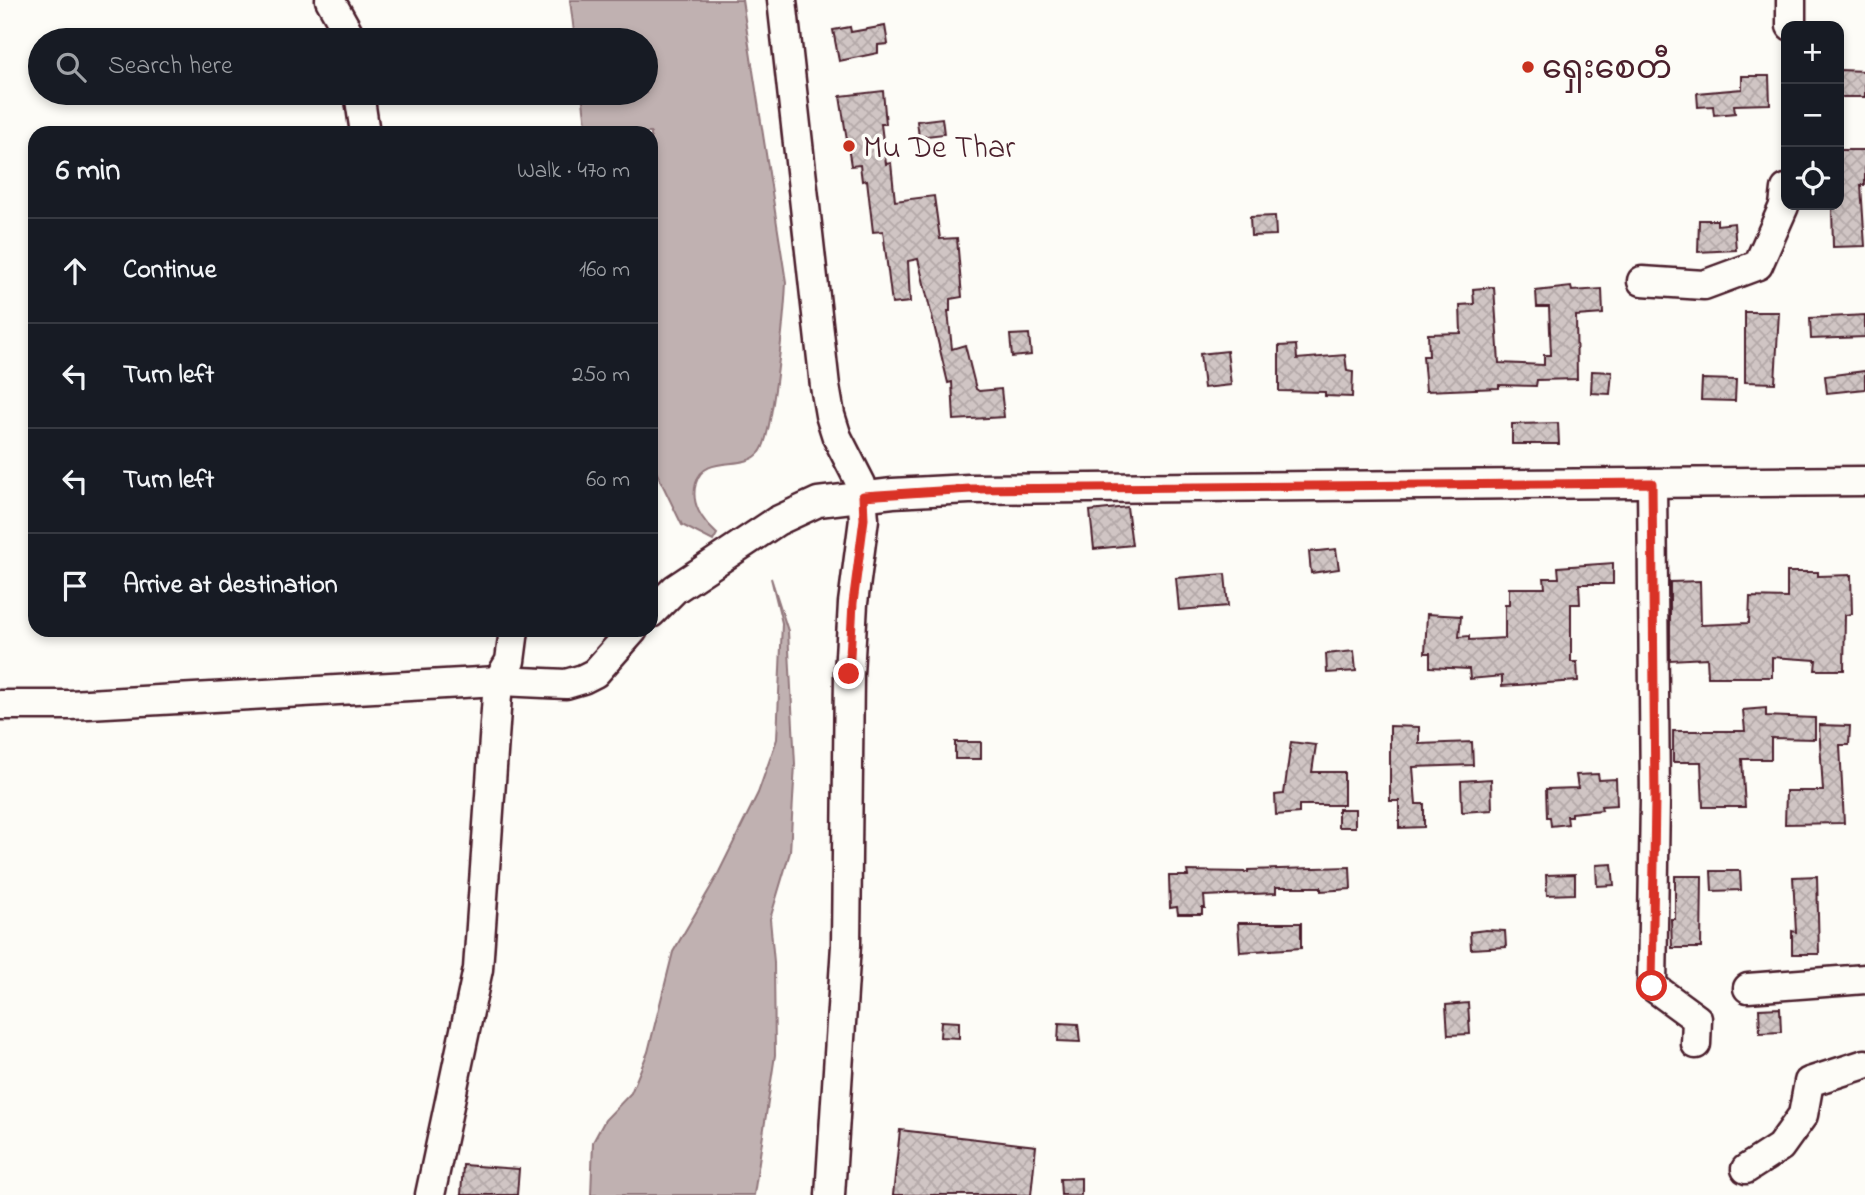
<!DOCTYPE html>
<meta charset="utf-8">
<style>
body{margin:0;font-family:"Indie Flower","Noto Sans Myanmar",sans-serif;background:#20242c;color:#f1f3f6}
.controls{position:absolute;right:21px;top:21px;display:grid;overflow:hidden;border-radius:14px;box-shadow:0 4px 10px #0003}
.controls button{width:63px;height:63px;display:grid;place-items:center;padding:0;border:0;border-bottom:2px solid #363941;background:#171b24;color:#f1f3f6;font:35px sans-serif}
.stop{position:absolute;width:21px;height:21px;margin:-16px;border:5px solid #d93025;border-radius:50%;background:#fff}
.stop.end{background:#d93025;border-color:#fff;box-shadow:0 2px 7px #0008}
.list{margin:0;padding:0;list-style:none}
h2{display:flex;justify-content:space-between;align-items:center;height:91px;margin:0;padding:0 28px;font-size:30px}
h2 small{font-size:23px;font-weight:400;color:#9ea1a6}
.list li{display:grid;grid-template-columns:46px 1fr auto;gap:21px;align-items:center;box-sizing:border-box;height:105px;padding:0 28px;border-top:2px solid #363941}
.list b{display:block;font-size:26px;white-space:nowrap}
.list em{font-size:23px;font-style:normal;color:#9ea1a6}
.icon{flex:none;width:38px;height:38px;fill:none;stroke:currentColor;stroke-width:2;stroke-linecap:round;stroke-linejoin:round}
.map{position:relative;flex:none;width:1865px;height:1195px;overflow:hidden}
.search{position:absolute;background:#171b24;box-shadow:0 4px 10px #0003;left:28px;top:28px;width:630px;height:77px;display:flex;align-items:center;gap:18px;box-sizing:border-box;padding:0 24px;border-radius:38px;color:#9ea1a6;font-size:26px}
.panel{position:absolute;background:#171b24;box-shadow:0 4px 10px #0003;left:28px;top:126px;width:630px;height:511px;border-radius:21px}
.map>svg:first-child{display:block}
.water{fill:#c0b1b1;stroke:#91777b;stroke-width:2}
.building{fill:url(#building-cross-hatch);stroke:#4a1f2b;stroke-width:2}
.lines{fill:none;stroke-linecap:round;stroke-linejoin:round}
.minor-casing{stroke:#4a1f2b;stroke-width:33}
.minor{stroke:#fdfcf7;stroke-width:28}
.route{stroke:#d93025;stroke-width:9}
.poi-dot{fill:#c8321e;stroke:#fdfcf7;stroke-width:2.5}
.labels{text-anchor:middle;stroke-width:7;stroke-linejoin:round;paint-order:stroke}
.poi-label{font-size:32px;fill:#4a1f2b;stroke:#fdfcf7;text-anchor:start}
</style>
<div class="map">
<svg width="1865" height="1195" viewBox="0 0 1865 1195">
<defs>
<pattern id="building-cross-hatch" width="8" height="8" patternUnits="userSpaceOnUse" patternTransform="scale(1.75)"><rect width="8" height="8" fill="#d0c5c4"/><path d="M0 0l8 8M0 8l8-8" fill="none" stroke="#b4a9a9"/></pattern>
</defs>
<rect width="100%" height="100%" fill="#fdfcf7"/>
<filter id="ink" filterUnits="userSpaceOnUse"><feTurbulence type="fractalNoise" baseFrequency=".0143" numOctaves="2"/><feDisplacementMap in="SourceGraphic" scale="14" xChannelSelector="R" yChannelSelector="G"/><feConvolveMatrix kernelMatrix="1 2 1 2 8 2 1 2 1" color-interpolation-filters="sRGB"/></filter>
<g filter="url(#ink)">
<g class="water">
<path d="M570,0H742L786,282C785,308 773,437 760,452C745,472 704,453 696,483C690,504 702,520 717,534L713,541L682,525L651,461V133H587L582,93H646V40H575Z"/>
<polygon points="771,578 788,631 795,764 790,852 770,919 774,962 775,1055 754,1195 591,1195 593,1142 605,1120 631,1093 648,1052 673,952 716,878 758,793 777,739 782,623"/>
</g>
<g class="building">
<polygon points="885,26 888,44 878,45 878,53 839,61 833,30 850,27 851,32"/>
<polygon points="1839,70 1865,71 1865,97 1839,97"/>
<polygon points="1742,76 1769,76 1770,104 1734,105 1735,113 1714,115 1713,106 1698,107 1697,93 1742,89"/>
<polygon points="883,91 886,124 881,124 886,164 891,163 895,201 934,196 940,239 957,238 962,297 950,299 950,311 948,311 952,349 965,345 976,389 979,391 1001,389 1004,417 954,420 952,382 948,383 918,259 908,261 910,302 892,304 883,231 873,232 867,180 862,181 860,165 851,166 840,96"/>
<polygon points="942,118 944,134 919,137 917,121"/>
<polygon points="1839,150 1865,150 1865,185 1861,185 1865,246 1833,247 1832,207 1839,206"/>
<polygon points="1275,216 1276,235 1251,236 1250,217"/>
<polygon points="1699,220 1717,220 1717,225 1734,223 1736,250 1698,252"/>
<polygon points="1494,287 1499,363 1544,365 1544,355 1551,355 1549,307 1537,307 1536,291 1571,287 1572,291 1602,289 1603,314 1576,316 1577,379 1537,380 1536,386 1499,385 1499,388 1426,391 1423,356 1429,356 1428,334 1461,333 1460,305 1474,304 1473,289"/>
<polygon points="1745,312 1779,312 1775,383 1745,382"/>
<polygon points="1865,315 1865,337 1811,339 1810,318"/>
<polygon points="1029,334 1031,355 1012,357 1010,335"/>
<polygon points="1296,345 1297,359 1345,355 1347,371 1353,372 1352,397 1325,396 1325,392 1279,391 1279,346"/>
<polygon points="1227,351 1231,385 1204,388 1200,354"/>
<polygon points="1592,371 1612,372 1610,394 1591,393"/>
<polygon points="1865,371 1865,389 1827,393 1825,376"/>
<polygon points="1702,379 1736,380 1735,401 1701,400"/>
<polygon points="1558,423 1559,444 1512,444 1512,424"/>
<polygon points="1127,507 1132,545 1094,549 1090,511"/>
<polygon points="1336,549 1339,569 1311,573 1309,552"/>
<polygon points="1613,563 1613,584 1579,584 1580,604 1571,604 1571,662 1577,662 1578,681 1502,686 1502,676 1470,679 1469,669 1430,667 1430,653 1425,653 1427,614 1461,616 1459,637 1469,636 1469,640 1505,638 1505,605 1509,605 1509,588 1545,588 1544,578 1559,578 1558,567"/>
<polygon points="1787,572 1818,572 1818,576 1851,575 1852,614 1845,615 1844,670 1815,670 1816,660 1772,657 1772,677 1708,677 1707,658 1670,660 1670,582 1700,581 1701,625 1749,623 1750,597 1787,598"/>
<polygon points="1225,574 1228,606 1179,610 1176,578"/>
<polygon points="1354,651 1356,671 1327,673 1326,654"/>
<polygon points="1766,708 1766,716 1815,718 1815,739 1771,738 1771,759 1742,759 1745,807 1703,807 1701,762 1673,762 1673,731 1745,731 1743,710"/>
<polygon points="1819,725 1850,726 1849,745 1840,745 1844,823 1785,824 1786,791 1823,791"/>
<polygon points="1390,726 1419,727 1419,744 1472,742 1473,765 1413,767 1416,804 1424,804 1424,827 1399,828 1399,801 1390,801"/>
<rect x="955" y="742" width="26" height="17"/>
<polygon points="1291,742 1316,745 1312,772 1344,772 1344,805 1299,805 1299,813 1276,815 1275,795 1284,794"/>
<polygon points="1598,774 1599,780 1616,779 1617,805 1601,806 1602,810 1571,813 1571,816 1567,816 1568,824 1551,826 1550,817 1547,817 1546,789 1578,788 1576,775"/>
<polygon points="1491,779 1492,810 1462,812 1461,781"/>
<rect x="1338" y="809" width="17" height="18"/>
<polygon points="1612,864 1614,885 1597,886 1596,865"/>
<polygon points="1350,867 1351,889 1321,891 1321,887 1276,887 1276,893 1204,896 1205,908 1202,908 1202,914 1178,914 1177,907 1170,908 1169,876 1188,876 1187,871 1248,872 1248,870"/>
<polygon points="1711,871 1740,871 1741,890 1712,891"/>
<polygon points="1575,874 1575,894 1547,895 1546,875"/>
<polygon points="1675,876 1702,876 1701,948 1672,948 1671,919 1675,919"/>
<polygon points="1817,876 1819,954 1792,954 1792,931 1796,932 1793,877"/>
<polygon points="1238,923 1301,923 1301,948 1240,952"/>
<polygon points="1486,930 1505,931 1506,947 1471,949 1470,932"/>
<polygon points="1468,1003 1470,1034 1448,1035 1446,1005"/>
<polygon points="1780,1008 1781,1032 1760,1033 1759,1009"/>
<polygon points="941,1021 959,1022 959,1038 940,1037"/>
<polygon points="1059,1023 1078,1024 1080,1042 1058,1041"/>
<polygon points="900,1130 1036,1146 1031,1195 893,1195"/>
<polygon points="463,1165 519,1169 517,1195 461,1195"/>
<polygon points="1081,1178 1081,1195 1061,1195 1060,1179"/>
</g>
<g class="lines">
<defs>
<g id="minor">
<polyline points="330,0 348,32 350,40"/>
<polyline points="782,0 825,386 830,415 837,437 861,484 864,519 853,603 849,674 846,945 830,1195"/>
<polyline points="1791,26 1791,0"/>
<polyline points="359,93 365,133"/>
<polyline points="1642,281 1704,285 1758,265 1784,206 1786,189"/>
<polyline points="1652,483 1655,799 1652,986 1697,1019 1696,1044"/>
<polyline points="651,613 675,589 777,521 818,502 893,493 969,489 1865,481"/>
<polyline points="0,705 70,705 498,681 566,684 583,679 595,673 633,630"/>
<polyline points="1748,988 1865,979"/>
<polyline points="1746,1169 1780,1147 1803,1115 1809,1082 1865,1064"/>
<polyline points="430,1195 478,969 498,681 510,661 514,630"/>
</g>
</defs>
<use href="#minor" class="minor-casing"/>
<use href="#minor" class="minor"/>
</g>
</g>
<g class="lines" filter="url(#ink)">
<polyline class="route" points="849,674 853,603 864,519 863,496 970,489 1652,483 1655,799 1652,986"/>
</g>
<g class="poi-dot">
<circle cx="1528" cy="67" r="7"/>
<circle cx="849" cy="146" r="7"/>
</g>
<g class="labels">
<g class="poi-label">
<text x="1542" y="78">ရှေးစေတီ</text>
<text x="863" y="157">Mu De Thar</text>
</g>
</g>
</svg>
<div class="controls">
<button>+</button>
<button>−</button>
<button><svg class="icon" aria-label="locate" viewBox="0 0 24 24"><circle cx="12" cy="12" r="6"/><path d="M12 2v4M12 18v4M2 12h4M18 12h4"/></svg></button>
</div>
<div class="stop" style="left:1652px;top:986px"></div>
<div class="stop end" style="left:849px;top:674px"></div>
<div class="search"><svg class="icon" aria-label="search" viewBox="0 0 24 24"><circle cx="10" cy="10" r="6"/><path d="M15 15l6 6"/></svg>Search here</div>
<section class="panel">
<h2>6 min<small>Walk · 470 m</small></h2>
<ul class="list">
<li><svg class="icon" aria-label="ahead" viewBox="0 0 24 24"><path d="M12 20V5M6 11l6-6 6 6"/></svg><div><b>Continue</b></div><em>160 m</em></li>
<li><svg class="icon" aria-label="left" viewBox="0 0 24 24"><path d="M17 20v-9H6M10 6l-5 5 5 5"/></svg><div><b>Turn left</b></div><em>250 m</em></li>
<li><svg class="icon" aria-label="left" viewBox="0 0 24 24"><path d="M17 20v-9H6M10 6l-5 5 5 5"/></svg><div><b>Turn left</b></div><em>60 m</em></li>
<li><svg class="icon" aria-label="arrive" viewBox="0 0 24 24"><path d="M6 21V4h12l-3 4 3 4H6"/></svg><div><b>Arrive at destination</b></div></li>
</ul>
</section>
</div>
